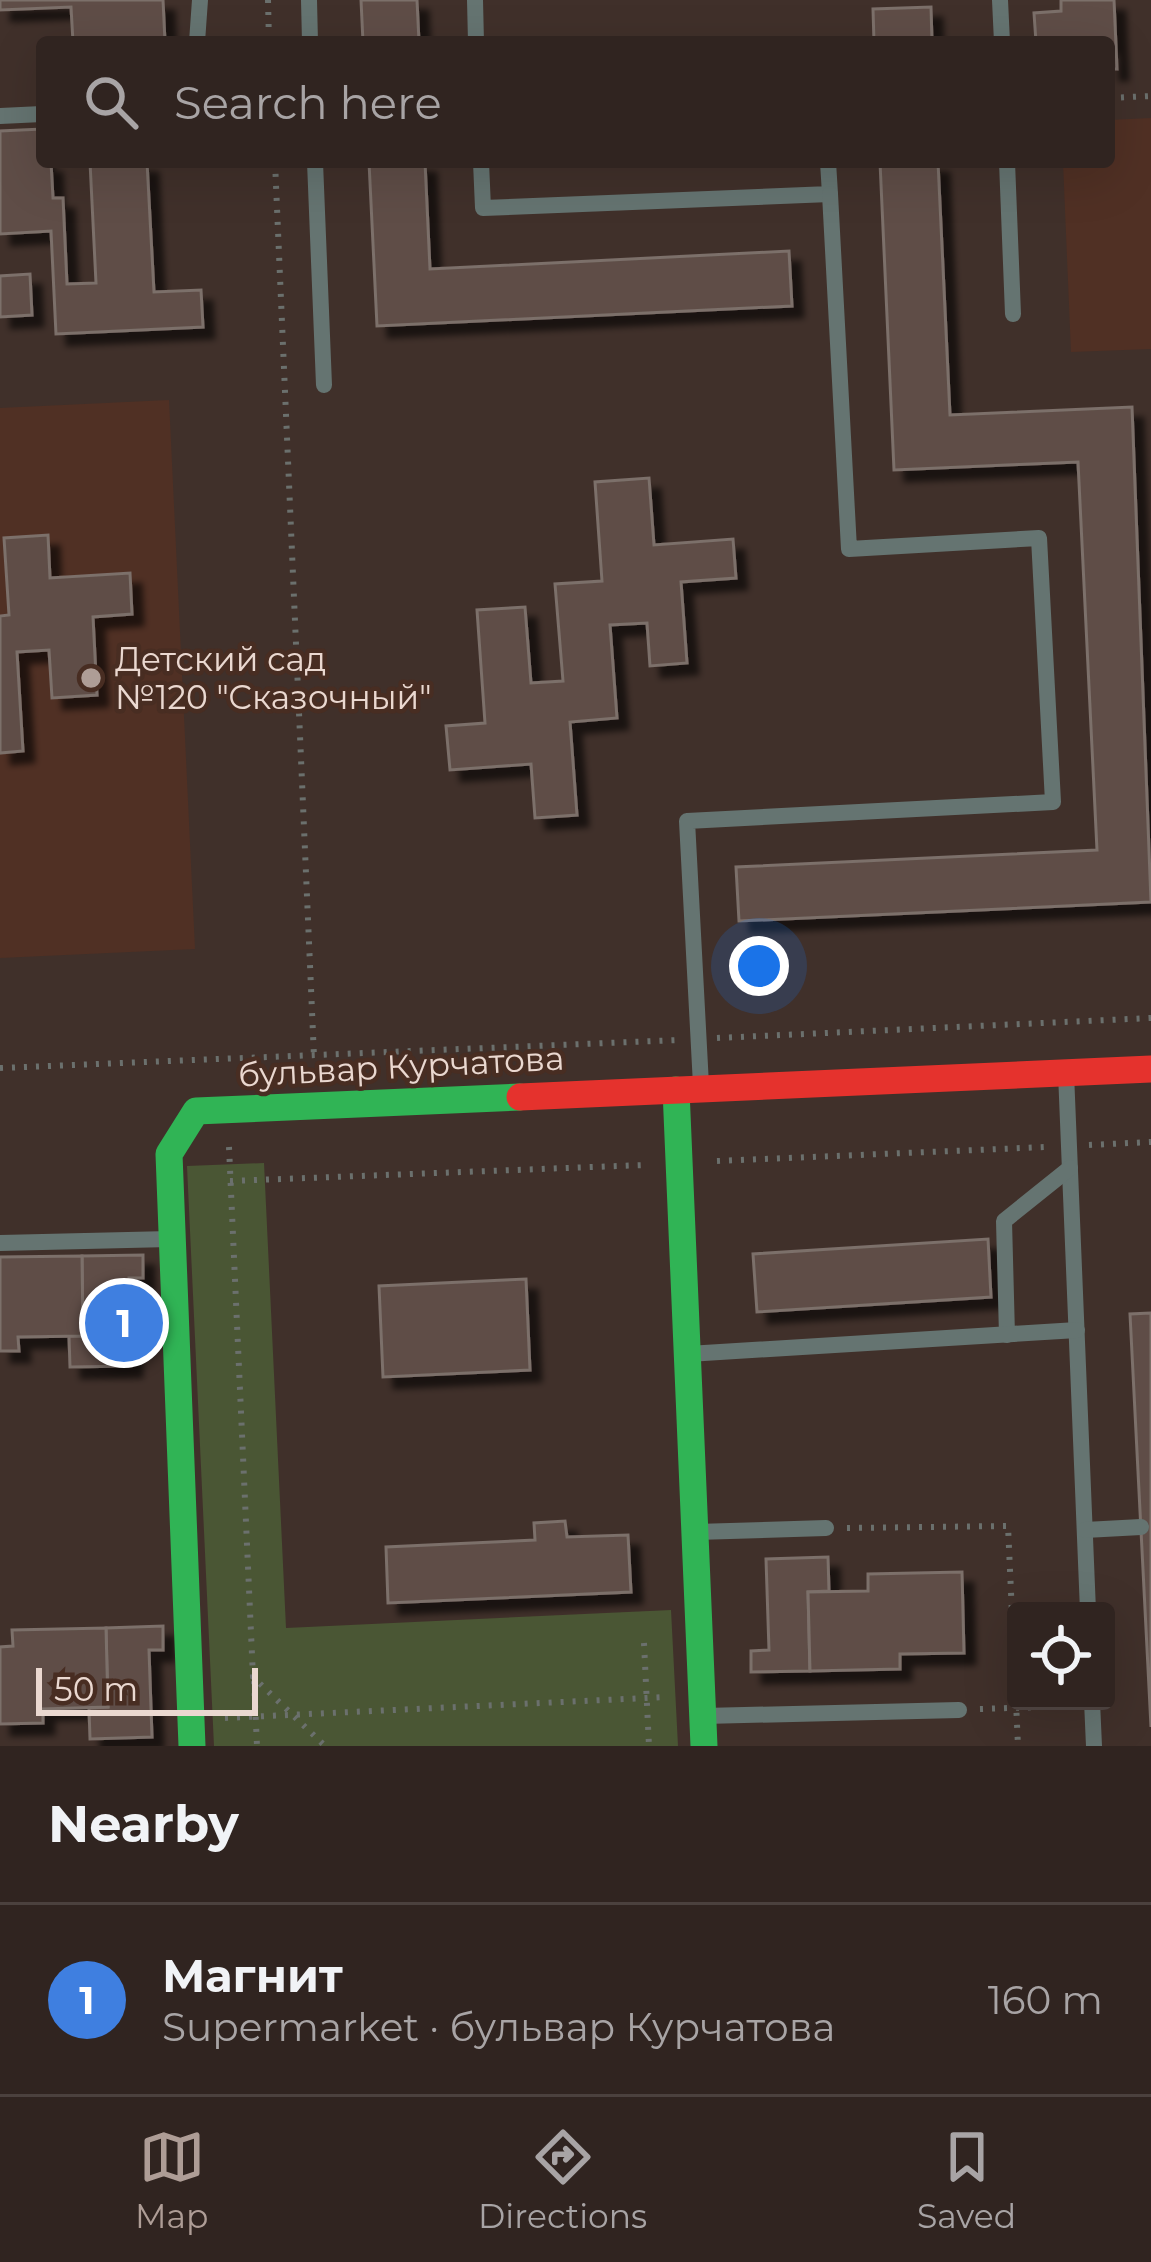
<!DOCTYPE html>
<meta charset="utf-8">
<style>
body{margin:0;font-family:Montserrat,sans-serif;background:#382c29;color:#f1f3f6}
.controls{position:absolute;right:36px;bottom:36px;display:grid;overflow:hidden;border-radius:12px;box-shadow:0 12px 48px #0002}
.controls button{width:108px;height:108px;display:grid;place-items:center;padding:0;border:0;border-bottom:3px solid #4b413e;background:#302420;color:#f1f3f6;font:60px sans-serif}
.scale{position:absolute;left:36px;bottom:30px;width:222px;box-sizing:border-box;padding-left:12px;border:6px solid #ead8d0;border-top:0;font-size:33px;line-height:42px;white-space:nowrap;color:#ead8d0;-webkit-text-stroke:9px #482d22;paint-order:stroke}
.you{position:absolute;left:759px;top:966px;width:42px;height:42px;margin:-30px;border:9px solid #fff;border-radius:50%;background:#1a73e8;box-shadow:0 0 0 18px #1a73e833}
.badge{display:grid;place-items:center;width:78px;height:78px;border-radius:50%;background:#ae9d96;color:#fff;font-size:39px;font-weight:700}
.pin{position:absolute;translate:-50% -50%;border:6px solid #fff;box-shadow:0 3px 12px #0006}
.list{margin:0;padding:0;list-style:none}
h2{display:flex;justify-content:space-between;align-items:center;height:156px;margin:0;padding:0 48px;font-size:51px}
h2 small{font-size:39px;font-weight:400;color:#a8a4a5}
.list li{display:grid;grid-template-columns:78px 1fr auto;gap:36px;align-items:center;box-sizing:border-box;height:192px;padding:0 48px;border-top:3px solid #4b413e}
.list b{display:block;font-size:45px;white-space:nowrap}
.list p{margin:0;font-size:39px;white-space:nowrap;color:#a8a4a5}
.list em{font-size:39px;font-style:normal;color:#a8a4a5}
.icon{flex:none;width:66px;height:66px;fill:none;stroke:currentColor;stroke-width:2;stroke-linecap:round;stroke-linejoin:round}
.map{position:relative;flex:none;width:1151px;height:1746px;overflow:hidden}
.search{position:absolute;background:#302420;box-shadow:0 12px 48px #0002;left:36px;right:36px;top:36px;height:132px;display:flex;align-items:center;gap:30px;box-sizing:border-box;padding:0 42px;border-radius:12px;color:#a8a4a5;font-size:45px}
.sheet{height:348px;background:#302420}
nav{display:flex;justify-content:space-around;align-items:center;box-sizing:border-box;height:168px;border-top:3px solid #4b413e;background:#302420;font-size:33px;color:#a8a4a5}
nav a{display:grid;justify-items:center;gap:6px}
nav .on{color:#ae9d96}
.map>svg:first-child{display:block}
.built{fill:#503024}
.green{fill:#4a5634}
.building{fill:#5e4e47;stroke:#7c6f6a;stroke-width:3;filter:url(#shadow)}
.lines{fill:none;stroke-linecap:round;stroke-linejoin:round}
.path{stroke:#6b706d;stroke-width:6;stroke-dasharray:3 9;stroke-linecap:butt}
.lane{stroke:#657471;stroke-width:16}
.fast{stroke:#30b455;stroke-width:27}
.jam{stroke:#e5322d;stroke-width:27}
.poi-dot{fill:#ae9d96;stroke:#482d22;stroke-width:4.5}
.labels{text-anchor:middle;stroke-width:9;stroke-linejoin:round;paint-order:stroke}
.poi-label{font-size:33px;fill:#ead8d0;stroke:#482d22;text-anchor:start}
.street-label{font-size:33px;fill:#ead8d0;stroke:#482d22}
</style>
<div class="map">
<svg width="1151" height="1746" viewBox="0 0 1151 1746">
<defs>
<filter id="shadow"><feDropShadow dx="11" dy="11" stdDeviation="3" flood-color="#0009"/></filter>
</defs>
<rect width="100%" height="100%" fill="#40302a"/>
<g class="built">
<polygon points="1151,118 1151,349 1071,352 1063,162 1109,162 1109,120"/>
<polygon points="169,400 195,949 0,958 0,408"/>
</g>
<polygon class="green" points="264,1163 286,1628 671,1610 678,1746 214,1746 187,1166"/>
<g class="building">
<polygon points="0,0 163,0 165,42 73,42 71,7 0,10"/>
<polygon points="361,0 417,0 419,42 363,42"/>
<polygon points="1061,0 1114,0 1117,69 1109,69 1109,42 1036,42 1034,13 1061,11"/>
<polygon points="931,7 932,42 874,42 873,9"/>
<polygon points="42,129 42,162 51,162 53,198 63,198 67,284 96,283 90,162 147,162 154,292 201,290 203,327 56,334 51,231 0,234 0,131"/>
<polygon points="369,162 425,162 430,269 789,251 792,306 377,326"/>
<polygon points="880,162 938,162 950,415 1132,407 1151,902 739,921 736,867 1097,850 1078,462 894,470"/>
<polygon points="30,274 32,315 0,317 0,276"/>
<polygon points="649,478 654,545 733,539 736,578 681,582 687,663 650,666 647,623 610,625 617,718 570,722 577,815 535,818 531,764 450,770 446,726 485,723 477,610 525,607 531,683 563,681 555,584 602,581 595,482"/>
<polygon points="48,535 50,578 130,573 132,614 93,617 97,695 52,698 49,650 17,652 23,751 0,753 0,616 9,615 4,538"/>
<polygon points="988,1239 991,1297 757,1312 753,1254"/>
<polygon points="143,1255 143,1278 129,1278 131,1366 70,1367 69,1336 83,1336 82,1256"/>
<polygon points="82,1256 83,1336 18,1337 19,1351 0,1351 0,1257"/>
<polygon points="526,1279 530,1370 383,1377 379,1286"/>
<polygon points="1151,1313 1151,1727 1130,1314"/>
<polygon points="565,1521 567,1537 628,1535 631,1592 388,1603 386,1547 535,1540 534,1523"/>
<polygon points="828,1557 829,1591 808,1592 810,1671 751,1672 751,1651 769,1650 766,1559"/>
<polygon points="962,1572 964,1653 900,1654 900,1669 810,1671 808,1592 868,1591 868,1574"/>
<polygon points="163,1626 163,1650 149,1650 152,1737 90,1739 89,1708 108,1707 106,1628"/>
<polygon points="106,1628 108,1707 43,1709 43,1723 0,1724 0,1647 13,1646 12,1630"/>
</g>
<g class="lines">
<g class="path">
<polyline points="268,0 269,42"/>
<polyline points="1109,98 1151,96"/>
<polyline points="275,162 314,1057"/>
<polyline points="717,1038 1151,1018"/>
<polyline points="0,1068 680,1040"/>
<polyline points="1089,1145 1151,1142"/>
<polyline points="229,1147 253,1677 325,1746"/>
<polyline points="717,1161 1046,1147"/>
<polyline points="230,1181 644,1165"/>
<polyline points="847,1528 1008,1526 1018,1746"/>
<polyline points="644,1643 649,1746"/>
<polyline points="254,1681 257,1746"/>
<polyline points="980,1709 1069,1706"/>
<polyline points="225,1718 667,1697"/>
</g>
<g class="lane">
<polyline points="309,0 310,42"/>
<polyline points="475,0 476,42"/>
<polyline points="1000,0 1002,42"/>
<polyline points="197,42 200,0"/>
<polyline points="0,116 42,114"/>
<polyline points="315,162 324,385"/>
<polyline points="481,162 483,208 830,194 828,162"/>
<polyline points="1007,162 1013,314"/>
<polyline points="1066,1073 1088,1611"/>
<polyline points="701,1085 687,821 1053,802 1039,538 849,549 830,194"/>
<polyline points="0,1243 170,1239"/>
<polyline points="1007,1335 1004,1221 1070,1168"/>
<polyline points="688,1354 1077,1330"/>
<polyline points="1085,1530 1141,1527"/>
<polyline points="696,1532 826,1528"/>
<polyline points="1092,1701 1094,1746"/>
<polyline points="704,1716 959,1710"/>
</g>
<g class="fast">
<polyline points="676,1090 704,1746"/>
<polyline points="192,1746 169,1154 196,1111 520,1097"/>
</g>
<polyline class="jam" points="520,1097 1151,1069"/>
</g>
<circle class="poi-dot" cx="91" cy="678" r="12"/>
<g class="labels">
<g class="poi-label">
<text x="115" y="671">Детский сад<tspan x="115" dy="38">№120 "Сказочный"</tspan></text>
</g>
<g class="street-label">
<text transform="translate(401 1066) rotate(-3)" y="12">бульвар Курчатова</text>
</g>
</g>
</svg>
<div class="controls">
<button><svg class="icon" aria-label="locate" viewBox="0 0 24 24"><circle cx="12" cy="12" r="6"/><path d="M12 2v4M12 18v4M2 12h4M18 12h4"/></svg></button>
</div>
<div class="scale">50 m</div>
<div class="you"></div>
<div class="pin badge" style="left:124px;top:1323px;background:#3f7fe0">1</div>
<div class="search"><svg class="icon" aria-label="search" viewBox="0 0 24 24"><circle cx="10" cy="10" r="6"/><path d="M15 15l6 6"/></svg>Search here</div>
</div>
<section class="sheet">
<h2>Nearby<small></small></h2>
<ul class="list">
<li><span class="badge" style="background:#3f7fe0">1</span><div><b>Магнит</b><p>Supermarket · бульвар Курчатова</p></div><em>160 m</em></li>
</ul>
</section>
<nav>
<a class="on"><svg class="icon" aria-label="map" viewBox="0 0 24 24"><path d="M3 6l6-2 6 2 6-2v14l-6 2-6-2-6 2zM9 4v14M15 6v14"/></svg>Map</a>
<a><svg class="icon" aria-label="directions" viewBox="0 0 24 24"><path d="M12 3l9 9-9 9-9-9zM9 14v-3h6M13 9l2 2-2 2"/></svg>Directions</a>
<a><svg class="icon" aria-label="saved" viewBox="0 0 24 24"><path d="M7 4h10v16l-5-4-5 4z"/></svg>Saved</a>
</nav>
